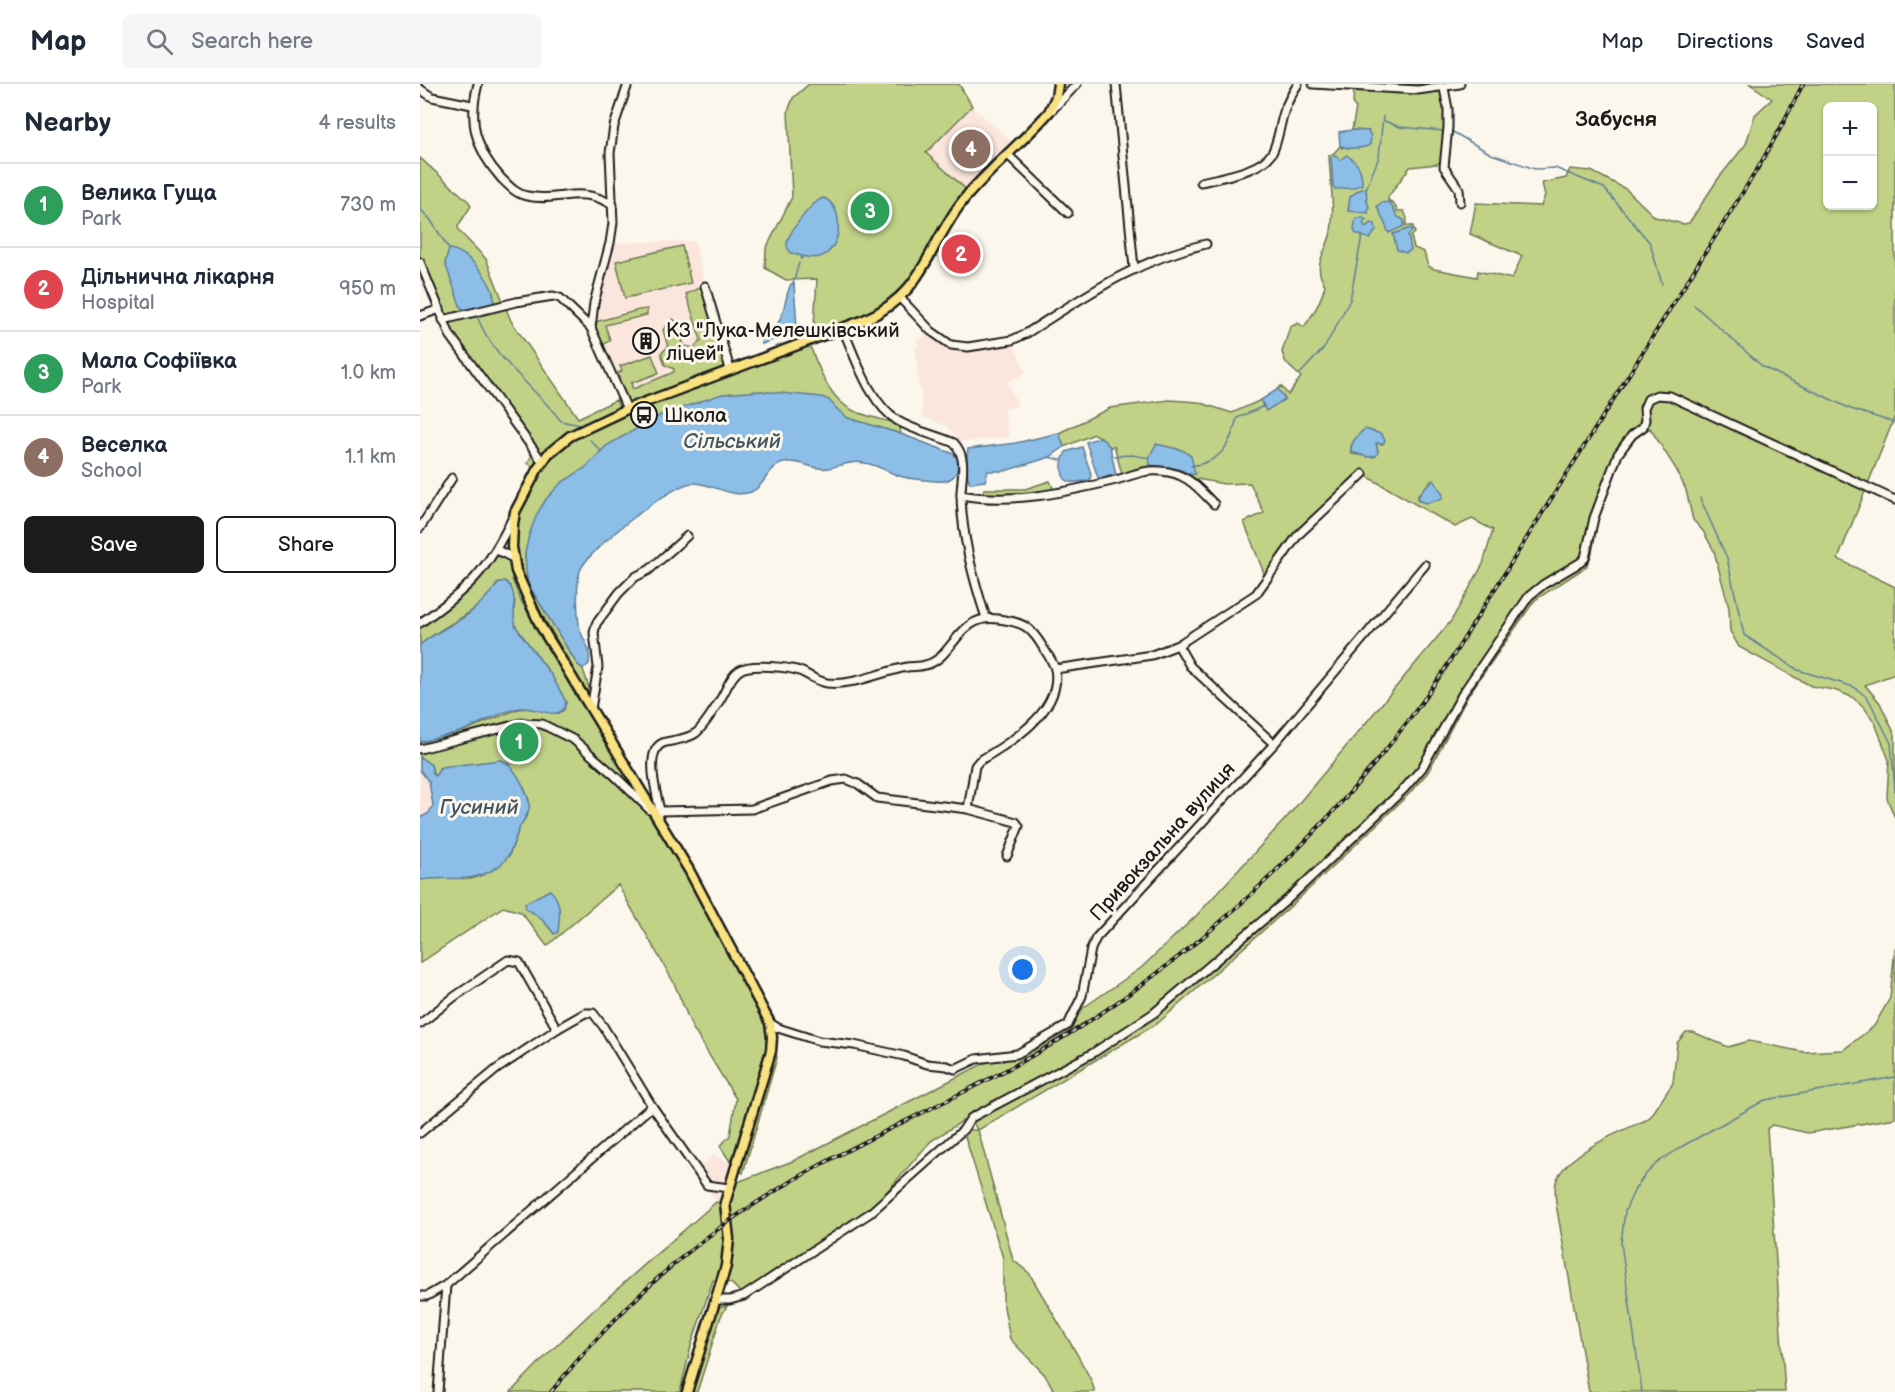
<!DOCTYPE html>
<meta charset="utf-8">
<style>
body{margin:0;font-family:"Balsamiq Sans",sans-serif;background:#f6f6f7;color:#1f2937}
.controls{position:absolute;right:18px;top:18px;display:grid;overflow:hidden;border-radius:9px;box-shadow:0 2px 4px #0004}
.controls button{width:54px;height:54px;display:grid;place-items:center;padding:0;border:0;border-bottom:2px solid #e0e1e3;background:#fff;color:#1f2937;font:30px sans-serif}
.you{position:absolute;left:603px;top:886px;width:21px;height:21px;margin:-15px;border:4px solid #fff;border-radius:50%;background:#1a73e8;box-shadow:0 0 0 9px #1a73e833}
.badge{display:grid;place-items:center;width:39px;height:39px;border-radius:50%;background:#1c1c1c;color:#fff;font-size:20px;font-weight:700}
.pin{position:absolute;translate:-50% -50%;border:3px solid #fff;box-shadow:0 2px 6px #0006}
.list{margin:0;padding:0;list-style:none}
h2{display:flex;justify-content:space-between;align-items:center;height:78px;margin:0;padding:0 24px;font-size:26px}
h2 small{font-size:20px;font-weight:400;color:#747a83}
.list li{display:grid;grid-template-columns:39px 1fr auto;gap:18px;align-items:center;box-sizing:border-box;height:84px;padding:0 24px;border-top:2px solid #e0e1e3}
.list b{display:block;font-size:22px;white-space:nowrap}
.list p{margin:0;font-size:20px;white-space:nowrap;color:#747a83}
.list em{font-size:20px;font-style:normal;color:#747a83}
.actions{display:flex;gap:12px;padding:18px 24px}
.actions a{flex:1;padding:14px 0;border:2px solid #1c1c1c;border-radius:9px;text-align:center;font-size:21px;color:#1c1c1c}
.actions .main{background:#1c1c1c;color:#fff}
.icon{flex:none;width:33px;height:33px;fill:none;stroke:currentColor;stroke-width:2;stroke-linecap:round;stroke-linejoin:round}
.map{position:relative;flex:none;width:1475px;height:1308px;overflow:hidden}
header{display:flex;align-items:center;gap:36px;box-sizing:border-box;height:84px;padding:0 30px;background:#fff;border-bottom:2px solid #e0e1e3}
header strong{font-size:28px}
nav{display:flex;gap:33px;margin-inline-start:auto;font-size:21px}
.search{width:420px;height:54px;background:#f6f6f7;display:flex;align-items:center;gap:15px;box-sizing:border-box;padding:0 21px;border-radius:9px;color:#747a83;font-size:22px}
main{display:flex}
aside{flex:1;background:#fff}
.map>svg:first-child{display:block}
.built{fill:#fbe6dd}
.green{fill:#c1d287;stroke:#6e7752;stroke-width:1.5;fill-rule:evenodd}
.water{fill:#8cbee8;stroke:#5f7d96;stroke-width:1.5}
.lines{fill:none;stroke-linecap:round;stroke-linejoin:round}
.stream{stroke:#5f7d96;stroke-width:1.5}
.minor-casing{stroke:#1c1c1c;stroke-width:11}
.major-casing{stroke:#1c1c1c;stroke-width:13}
.minor{stroke:#fbf7ec;stroke-width:7}
.major{stroke:#f8e281;stroke-width:8}
.rail-casing{stroke:#1c1c1c;stroke-width:4}
.rail{stroke:#fbf7ec;stroke-width:1.5;stroke-dasharray:4.5;stroke-linecap:butt}
.labels{text-anchor:middle;stroke-width:6;stroke-linejoin:round;paint-order:stroke}
.poi-label{font-size:20px;fill:#1c1c1c;stroke:#fbf7ec;text-anchor:start}
.street-label{font-size:20px;fill:#1c1c1c;stroke:#fbf7ec}
.neighbourhood-label{font-size:21px;font-weight:bold;fill:#1c1c1c;stroke:#fbf7ec}
.water-label{font-size:21px;font-style:italic;fill:#435563;stroke:#fbf7ec}
</style>
<header>
<strong>Map</strong>
<div class="search"><svg class="icon" aria-label="search" viewBox="0 0 24 24"><circle cx="10" cy="10" r="6"/><path d="M15 15l6 6"/></svg>Search here</div>
<nav><a>Map</a><a>Directions</a><a>Saved</a></nav>
</header>
<main>
<aside>
<h2>Nearby<small>4 results</small></h2>
<ul class="list">
<li><span class="badge" style="background:#2e9e5b">1</span><div><b>Велика Гуща</b><p>Park</p></div><em>730 m</em></li>
<li><span class="badge" style="background:#e0444e">2</span><div><b>Дільнична лікарня</b><p>Hospital</p></div><em>950 m</em></li>
<li><span class="badge" style="background:#2e9e5b">3</span><div><b>Мала Софіївка</b><p>Park</p></div><em>1.0 km</em></li>
<li><span class="badge" style="background:#8d6e63">4</span><div><b>Веселка</b><p>School</p></div><em>1.1 km</em></li>
</ul>
<div class="actions"><a class="main">Save</a><a>Share</a></div>
</aside>
<div class="map">
<svg width="1475" height="1308" viewBox="0 0 1475 1308">
<rect width="100%" height="100%" fill="#fbf7ec"/>
<filter id="ink" filterUnits="userSpaceOnUse"><feTurbulence type="fractalNoise" baseFrequency=".0167" numOctaves="2"/><feDisplacementMap in="SourceGraphic" scale="12" xChannelSelector="R" yChannelSelector="G"/><feConvolveMatrix kernelMatrix="1 2 1 2 8 2 1 2 1" color-interpolation-filters="sRGB"/></filter>
<g filter="url(#ink)">
<g class="built">
<polygon points="552,22 595,61 550,109 506,69"/>
<polygon points="275,157 285,202 310,285 207,325 171,244 190,159"/>
<polygon points="511,247 531,261 592,256 606,289 587,298 598,322 584,326 589,353 541,358 526,342 503,333 495,263 499,263 496,257"/>
<polygon points="0,686 9,698 13,721 9,729 0,734"/>
<polygon points="294,1071 311,1079 316,1084 308,1121 296,1118 275,1088"/>
</g>
<g class="green">
<path d="M389,0H539L552,22L506,69L550,109L496,196L464,226L388,257C398,281 408,315 434,327C448,333 465,336 479,340L481,350L428,334L415,327L105,472L108,500L157,580L163,585L171,610L163,602L106,502L100,475L93,474L92,495L100,515L156,612L168,628L217,708L216,710L154,657V662L192,693L233,736L260,779L346,941L347,955L346,966L311,1079L300,1062L310,1052L316,1015L272,943L254,899L198,801L127,862L101,828L83,823L0,879V796L18,793L51,795L62,791L89,772L100,742L108,730L109,716L98,693L88,679L19,684L18,691L14,692L11,681L0,673V658L43,647L98,625L111,624L138,629L144,626L146,618L132,592L96,543L93,534L95,517L77,500C61,530 24,539 0,561V539L36,513L77,466L92,473V446L116,386L108,379L114,366L30,251L0,178V74L49,118L51,122L38,142L39,147L66,175L91,237L158,334L196,316L201,328L207,325L198,289L202,287L200,282L232,271L239,289L211,299L213,305L254,288V285L245,281L241,269L248,263L243,246L253,235L258,239L264,262L274,264L281,256L266,210L285,202L310,285L387,257L385,247L394,242L397,195L366,196L345,184L346,165L372,113L368,27L373,14Z"/>
<path d="M893,0H1040L1024,4L1027,20L1024,76L1017,80L990,83L968,113V116L973,119L978,127H984L987,134L986,142H993L995,149L991,152L994,164L1004,168L1008,182L1014,185L1057,193L1058,187L1092,195L1102,172L1050,150L1056,119L1121,122L1125,111L1122,99L1146,94L1150,85L1171,87L1206,105L1235,133L1263,140L1269,139L1298,95L1326,60L1335,31L1352,15L1330,0H1475V332L1418,475L1475,503V590L1445,601L1460,619L1475,651V734L1467,714L1469,676L1455,639L1444,623L1432,613L1414,606L1391,602L1319,563L1310,547L1309,524L1294,467L1283,447L1273,436L1266,406L1256,385L1230,344L1216,354L1202,371L1178,434L1172,469L1166,483L1115,516L1049,610L1008,688L989,710L872,821L738,939L558,1046L593,1176L609,1189L657,1270L671,1296L675,1308H635L625,1291L590,1255L583,1218V1174L543,1046H557L550,1032L511,1057L449,1128L322,1210L311,1199L293,1196L271,1262L260,1308H91C154,1240 226,1180 296,1118L308,1121L315,1099L373,1077L580,971L602,970L650,942L663,924L721,884L777,831L868,732L1031,537L1063,480L1073,446L1052,435L1035,443L943,390L887,442L847,497L824,438L844,429L830,399L804,400L772,394L756,388L703,392C699,382 698,373 694,362L690,363L681,353L674,350L644,363L639,349L690,324L749,316L778,318L812,329L841,316L843,323L861,311L858,305L861,302L868,311L881,293L866,279L862,268L870,243L878,239L884,243C893,231 902,216 905,201C891,180 907,168 911,148C915,123 910,96 909,72L914,69L920,62L922,64L948,47L932,46L936,24L933,21L934,3ZM1408,22H1452V122H1408ZM942,347L962,360L956,359L958,367L954,373L932,370L931,362ZM1011,397L1022,415L1006,419L997,416L998,411Z"/>
<polygon points="262,162 271,199 205,214 196,177"/>
<polygon points="227,225 227,231 185,241 190,256 182,262 174,245 175,238 219,226"/>
<polygon points="630,397 635,408 560,414 564,405 605,405"/>
<path d="M1475,864V1034L1388,1049L1352,1041L1347,1045L1365,1308H1169L1138,1131C1136,1121 1134,1109 1136,1098C1144,1070 1201,1047 1226,1036L1231,1032L1253,999L1257,959L1266,948H1273L1308,963L1329,957L1384,968L1423,966L1454,942L1470,914Z"/>
<polygon points="356,968 357,974 323,1089 316,1084 348,976"/>
<polygon points="307,1222 301,1232 277,1308 271,1308 297,1224"/>
</g>
<g class="water">
<path d="M932,46L948,47L951,52L950,61C942,65 928,65 920,62L919,48Z"/>
<path d="M915,71L920,76L927,71C939,80 942,86 942,100L933,104L915,105L913,102L911,74Z"/>
<polygon points="946,104 947,117 949,123 948,129 928,127 930,113 939,106"/>
<path d="M404,114C425,123 423,167 399,173C391,176 379,171 371,169C368,165 367,165 367,160C367,150 394,115 404,114Z"/>
<polygon points="969,118 978,133 984,136 984,142 969,149 957,122 961,119"/>
<polygon points="936,134 943,134 946,136 943,138 945,143 951,139 955,140 956,146 950,155 935,149 934,145"/>
<polygon points="991,144 993,146 988,151 991,166 986,169 977,166 973,150"/>
<path d="M29,165C48,166 76,200 74,218L72,220C62,224 51,230 41,224L25,179Z"/>
<path d="M371,200H374L377,244L374,248L342,260L341,258C344,250 353,246 358,239C365,228 365,212 371,200Z"/>
<polygon points="858,305 865,315 846,327 841,316"/>
<path d="M340,307L402,313L409,316L418,326L428,334L481,350L534,370C543,379 537,395 524,397C515,398 505,396 496,395C473,394 464,382 445,379C432,376 420,382 409,384C396,387 382,377 369,378C346,380 347,402 331,408C312,415 292,399 273,399C254,398 165,468 160,487C156,500 157,532 160,546C162,553 167,559 169,567C170,571 169,576 169,580L163,585L157,580L108,500L106,487L105,469L109,451L117,430L126,415L141,399L165,384L186,362L241,331L302,310Z"/>
<path d="M945,345L961,350L965,356L963,360L956,359L958,368L956,372L948,373L931,368C930,359 938,350 945,345Z"/>
<path d="M639,349L644,363L630,373L585,387H568L565,397L550,399C545,388 546,377 548,365L596,359Z"/>
<polygon points="681,353 690,363 696,391 678,394 666,358"/>
<polygon points="736,360 762,366 771,372 775,390 773,391 758,385 730,381 729,374"/>
<path d="M662,363L671,390L670,396C658,398 644,403 642,387C642,379 642,375 646,368Z"/>
<polygon points="1014,396 1023,411 1022,415 1006,419 997,416 1003,405"/>
<path d="M85,497C101,509 90,528 96,543L132,592L146,618C143,640 117,623 102,624C86,625 62,639 45,646C31,651 15,654 0,658V561C14,549 26,545 41,535C56,526 68,511 80,498Z"/>
<path d="M0,673L11,681L13,690L15,692L21,683L81,676C93,678 111,712 109,725C108,731 103,736 101,741C92,758 93,773 76,784C50,801 28,791 0,796V734L9,729L13,721L9,698L0,686Z"/>
<path d="M130,806C142,816 140,833 138,848L134,850C126,839 119,831 106,825L105,819Z"/>
</g>
<g class="lines">
<g class="stream">
<polyline points="964,37 980,43 1023,47"/>
<polyline points="1033,48 1071,70 1115,85 1135,84 1184,104 1230,159 1242,200"/>
<polyline points="946,105 959,73 963,32"/>
<polyline points="0,125 10,135 29,165"/>
<polyline points="381,175 383,172"/>
<polyline points="373,200 379,179"/>
<polyline points="1274,221 1343,283 1431,325 1475,339"/>
<path d="M57,232C73,275 114,302 141,337L160,341"/>
<polyline points="879,291 905,263 930,216 942,152"/>
<polyline points="170,356 182,368"/>
<polyline points="694,372 712,371 730,374"/>
<polyline points="628,373 641,376"/>
<path d="M771,382C801,378 810,362 817,334L844,322"/>
<polyline points="1280,414 1307,474 1324,551 1378,586 1434,603 1448,614 1471,659 1475,706"/>
<polyline points="1222,1308 1201,1159 1205,1127 1215,1105 1225,1091 1237,1079 1261,1063 1345,1016 1475,993"/>
</g>
<defs>
<g id="minor">
<path d="M58,0C48,37 55,65 81,94C89,102 96,110 107,112C141,119 158,100 193,121"/>
<polyline points="696,0 714,184"/>
<polyline points="893,0 998,6 1040,0"/>
<polyline points="1024,4 1028,25 1028,43 1024,83 1039,105 1040,118"/>
<polyline points="0,5 12,13 52,21"/>
<polyline points="632,26 657,0"/>
<polyline points="587,70 648,129"/>
<path d="M781,98C801,93 844,87 853,67C859,54 860,39 865,25C868,16 873,8 878,0"/>
<polyline points="0,178 30,251 122,377"/>
<polyline points="285,202 310,285"/>
<path d="M480,214L511,247L531,261L548,263L592,256L607,249C667,211 716,176 786,160"/>
<polyline points="0,232 20,225"/>
<polyline points="23,236 96,218 133,212 140,214 171,244"/>
<path d="M422,243C436,274 449,319 478,337C495,347 516,351 534,359C547,373 542,390 541,408C541,450 553,494 566,534"/>
<polyline points="207,325 171,244 174,219 190,159 193,139 190,69 194,42 208,0"/>
<path d="M541,411C592,420 642,409 692,397C709,393 723,385 741,387C767,389 777,403 794,420"/>
<polyline points="0,444 32,394"/>
<polyline points="77,466 93,474"/>
<path d="M0,539C48,505 66,489 92,435"/>
<polyline points="758,561 770,582 854,660"/>
<polyline points="635,585 732,571 758,561 836,510 878,451 943,390"/>
<polyline points="171,625 178,583 174,549 176,540 199,509 215,493 229,486 267,452"/>
<polyline points="0,665 102,639 122,640 154,656 193,690 230,726"/>
<path d="M240,727C237,710 222,663 246,658C255,656 268,655 276,649C285,641 294,626 300,616C306,607 310,592 320,586C330,579 371,583 382,588C390,592 397,597 407,599C434,602 460,588 487,583C493,582 499,583 505,581C533,576 537,529 578,535C604,538 611,543 624,565C628,571 633,578 635,585C643,627 590,659 559,677L555,682L548,725"/>
<polyline points="238,730 240,727 332,725 412,697 426,695 438,700 457,714 548,725 596,738 599,742 587,772"/>
<polyline points="350,939 358,944 399,957 434,961 484,972 507,980 527,982 535,985 556,975 597,970 648,941 662,912 671,865 676,854 854,660 1005,481"/>
<polyline points="0,940 34,913 88,876 99,878 137,945 165,929 173,929 183,942 232,1022 287,1101 309,1104"/>
<polyline points="0,1049 77,985 137,945"/>
<polyline points="0,1212 7,1212 26,1201 232,1022"/>
<polyline points="295,1216 310,1216 324,1212 450,1129 543,1046 551,1034 673,969 734,929 868,815 984,705 1002,684 1043,609 1109,512 1124,500 1161,478 1165,474 1174,434 1198,370 1212,351 1223,343 1225,336 1224,324 1228,315 1237,311 1250,312 1475,416"/>
<polyline points="18,1308 26,1201"/>
</g>
<path id="major" d="M267,1308L306,1182L309,1155L305,1119L351,967L352,953L350,939L269,786L120,541L96,487L92,463L93,440L95,428L117,386L128,370L150,352L207,325L444,236C506,209 507,161 545,114C571,83 603,58 629,28L636,13L638,0"/>
</defs>
<use href="#minor" class="minor-casing"/>
<use href="#major" class="major-casing"/>
<use href="#minor" class="minor"/>
<use href="#major" class="major"/>
<defs>
<path id="rail" d="M131,1308C191,1234 260,1166 341,1116C438,1054 546,1013 644,953C791,863 926,731 1023,588L1338,84L1360,45L1383,0"/>
</defs>
<use href="#rail" class="rail-casing"/>
<use href="#rail" class="rail"/>
</g>
</g>
<defs>
<symbol id="building-ring" viewBox="-11 -11 22 22"><circle r="9.5" fill="#fbf7ec" stroke="#1c1c1c" stroke-width="1.5"/><path d="M-4-6H4V6H1V3H-1V6H-4ZM-2.5-4.3h1.7v1.8h-1.7ZM.8-4.3h1.7v1.8H.8ZM-2.5-1h1.7V.8h-1.7ZM.8-1h1.7V.8H.8Z" fill="#1c1c1c"/></symbol>
<symbol id="bus-ring" viewBox="-11 -11 22 22"><circle r="9.5" fill="#fbf7ec" stroke="#1c1c1c" stroke-width="1.5"/><path d="M-5-6H5V4H4V6H2V4H-2V6H-4V4H-5ZM-3.5-4V0h7V-4ZM-3.5 1.2v1.5H-2V1.2ZM2 1.2v1.5H3.5V1.2Z" fill="#1c1c1c"/></symbol>
</defs>
<g fill-rule="evenodd">
<use href="#building-ring" x="211" y="242" width="30" height="30"/>
<use href="#bus-ring" x="209" y="316" width="30" height="30"/>
</g>
<g class="labels">
<g class="poi-label">
<text x="246" y="253">КЗ "Лука-Мелешківський<tspan x="246" dy="23">ліцей"</tspan></text>
<text x="244" y="338">Школа</text>
</g>
<g class="street-label">
<text transform="translate(742 757) rotate(-48)" y="7">Привокзальна вулиця</text>
</g>
<g class="neighbourhood-label">
<text x="1196" y="42">Забусня</text>
</g>
<g class="water-label">
<text x="312" y="364">Сільський</text>
<text x="59" y="730">Гусиний</text>
</g>
</g>
</svg>
<div class="controls">
<button>+</button>
<button>−</button>
</div>
<div class="you"></div>
<div class="pin badge" style="left:99px;top:658px;background:#2e9e5b">1</div>
<div class="pin badge" style="left:541px;top:170px;background:#e0444e">2</div>
<div class="pin badge" style="left:450px;top:127px;background:#2e9e5b">3</div>
<div class="pin badge" style="left:551px;top:65px;background:#8d6e63">4</div>
</div>
</main>
